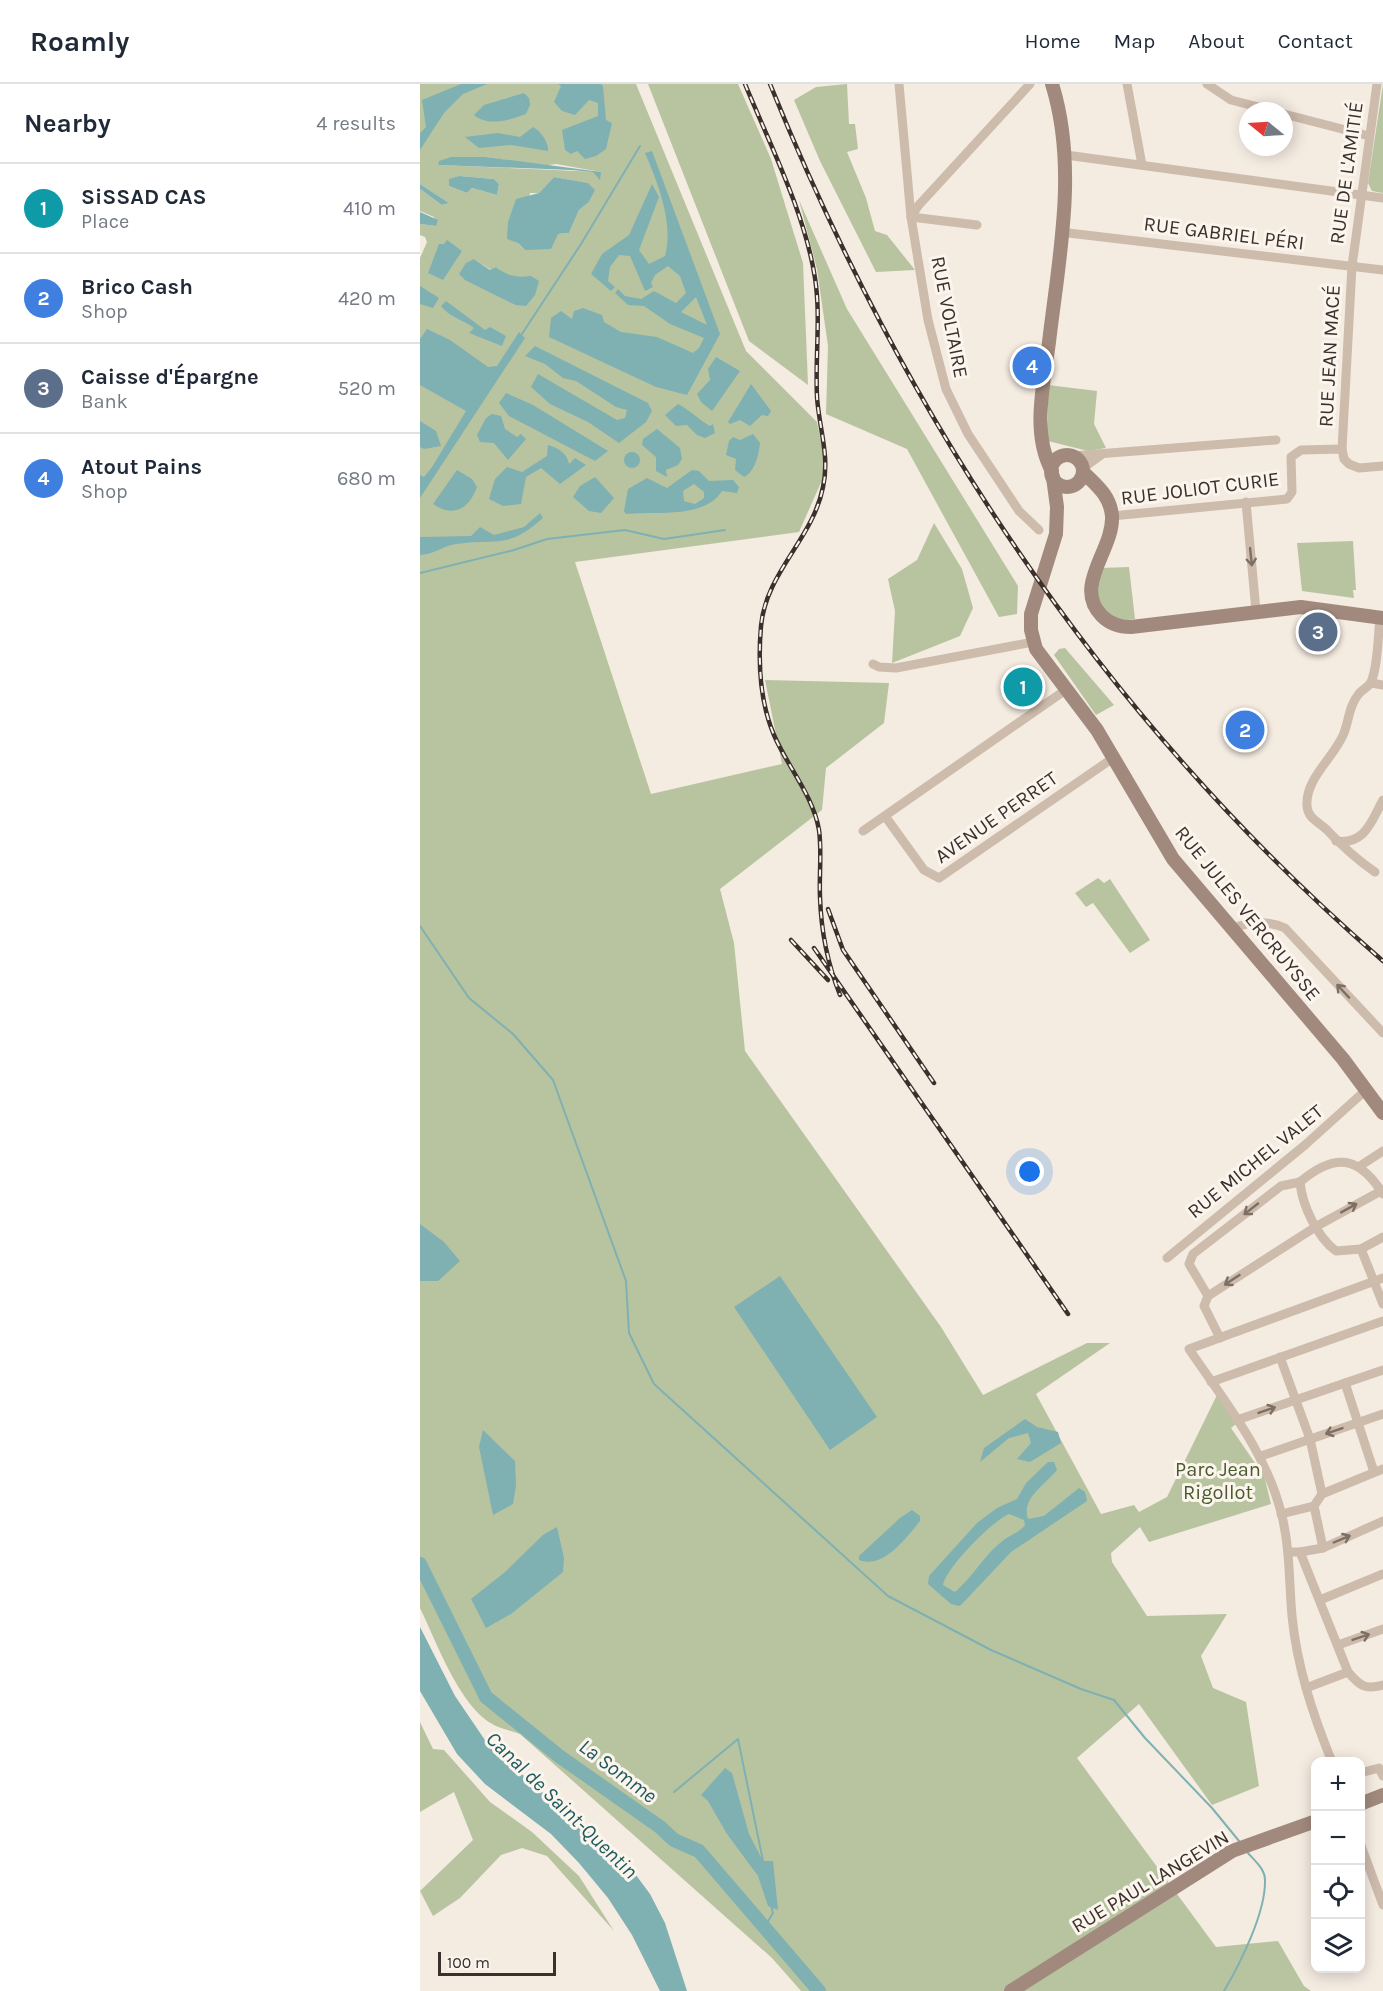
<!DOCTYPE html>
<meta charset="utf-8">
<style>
body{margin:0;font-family:Karla,sans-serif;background:#f2f2f3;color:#1f2937}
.controls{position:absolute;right:18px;bottom:18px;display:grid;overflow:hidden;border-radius:12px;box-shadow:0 3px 15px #0003}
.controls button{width:54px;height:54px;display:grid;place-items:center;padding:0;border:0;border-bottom:2px solid #e0e1e3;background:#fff;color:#1f2937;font:30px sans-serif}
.compass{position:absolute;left:819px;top:18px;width:54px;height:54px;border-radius:50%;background:#fff;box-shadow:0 3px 15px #0003;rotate:288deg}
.scale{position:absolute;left:18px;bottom:15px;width:118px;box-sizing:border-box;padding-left:6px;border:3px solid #3b302b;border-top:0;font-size:16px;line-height:21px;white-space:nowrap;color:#3b302b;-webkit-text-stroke:4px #fbf5ee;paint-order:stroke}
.you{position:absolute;left:610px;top:1088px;width:21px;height:21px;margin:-15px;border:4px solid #fff;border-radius:50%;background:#1a73e8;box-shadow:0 0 0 9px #1a73e833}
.badge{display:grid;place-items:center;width:39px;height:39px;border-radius:50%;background:#1f5a5e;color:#fff;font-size:20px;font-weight:700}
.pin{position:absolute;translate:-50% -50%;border:3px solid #fff;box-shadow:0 2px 6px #0006}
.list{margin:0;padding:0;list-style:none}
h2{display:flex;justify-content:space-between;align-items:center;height:78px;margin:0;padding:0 24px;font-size:26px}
h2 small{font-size:20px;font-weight:400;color:#747a83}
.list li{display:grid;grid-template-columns:39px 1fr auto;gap:18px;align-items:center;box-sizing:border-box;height:90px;padding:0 24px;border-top:2px solid #e0e1e3}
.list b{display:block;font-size:22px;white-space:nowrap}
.list p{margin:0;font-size:20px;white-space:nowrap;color:#747a83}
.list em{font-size:20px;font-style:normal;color:#747a83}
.icon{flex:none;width:33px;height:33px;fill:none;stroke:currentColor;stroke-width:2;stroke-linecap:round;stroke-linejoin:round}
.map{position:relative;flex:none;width:963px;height:1907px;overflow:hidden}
header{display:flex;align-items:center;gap:36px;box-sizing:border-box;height:84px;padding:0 30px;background:#fff;border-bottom:2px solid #e0e1e3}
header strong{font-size:28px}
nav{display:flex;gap:33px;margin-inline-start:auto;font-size:21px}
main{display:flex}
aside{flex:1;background:#fff}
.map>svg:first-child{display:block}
.green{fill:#b8c4a0;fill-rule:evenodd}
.water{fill:#7fb0b2;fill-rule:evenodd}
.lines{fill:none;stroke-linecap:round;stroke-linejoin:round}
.stream{stroke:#7fb0b2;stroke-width:2}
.river{stroke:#7fb0b2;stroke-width:14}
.street{stroke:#cdbbac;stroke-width:9}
.secondary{stroke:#a18a7d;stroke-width:14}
.rail-casing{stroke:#3b302b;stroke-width:4.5}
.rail{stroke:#fbf5ee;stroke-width:2;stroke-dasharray:7;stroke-linecap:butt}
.oneway{stroke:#7d6f65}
.labels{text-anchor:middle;stroke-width:6;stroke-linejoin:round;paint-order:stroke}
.street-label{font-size:20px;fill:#3b302b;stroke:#fbf5ee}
.park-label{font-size:20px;fill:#4a5a2e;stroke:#fbf5ee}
.water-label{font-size:21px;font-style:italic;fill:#1f5a5e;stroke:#fbf5ee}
</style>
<header>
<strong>Roamly</strong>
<nav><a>Home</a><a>Map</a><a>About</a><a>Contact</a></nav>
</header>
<main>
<aside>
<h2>Nearby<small>4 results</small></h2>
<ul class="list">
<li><span class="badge" style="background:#0f9aa8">1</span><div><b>SiSSAD CAS</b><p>Place</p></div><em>410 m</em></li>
<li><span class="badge" style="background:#3f7fe0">2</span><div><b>Brico Cash</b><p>Shop</p></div><em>420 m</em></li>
<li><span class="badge" style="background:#5c6f8a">3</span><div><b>Caisse d'Épargne</b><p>Bank</p></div><em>520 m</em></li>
<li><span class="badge" style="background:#3f7fe0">4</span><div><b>Atout Pains</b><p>Shop</p></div><em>680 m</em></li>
</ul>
</aside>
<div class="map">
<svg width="963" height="1907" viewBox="0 0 963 1907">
<rect width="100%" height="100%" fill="#f4ebe1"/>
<g class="green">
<path d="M0,0H216L326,267L397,338L404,372L403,394L379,448L155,478L231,710L362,680L345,596L469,599L464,639L406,684L402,726L300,805L314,859L325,967L521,1243L563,1311L667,1259H690L616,1310L681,1430L714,1421L719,1428L747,1413L797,1311L816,1340L811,1344L835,1379H841L851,1420L729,1458L720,1443L691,1469L692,1478L727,1532L807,1530L781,1572L793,1604L826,1618L839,1702L792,1721L719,1620L657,1674L796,1863L858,1857L884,1902L891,1907H381L352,1874L100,1650C92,1647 82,1645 74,1641C40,1624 16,1557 0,1524V174L7,158L5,153L0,151V140L16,142L14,133L0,127V105L22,121L29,119L0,100ZM31,73H66L122,82L136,80L181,88L19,81ZM40,92L74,95L79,100L77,111L52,104L47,109L29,102ZM134,93L167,99L168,119L159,126L149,149L138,150L105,166L98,159L110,109H119ZM54,175L71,186L76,183L83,189L99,194L95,221L71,208Z"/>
<polygon points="228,0 318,0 351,75 383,179 388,301 329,257"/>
<polygon points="427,0 429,40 435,40 438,65 427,68 446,114 455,147 467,151 495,186 456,188 400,77 374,16 396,3"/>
<polygon points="963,0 963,109 952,107 948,99"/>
<polygon points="379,116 427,225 598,502 597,530 579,533 487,365 406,330 408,262 397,185"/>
<polygon points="628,301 677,307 674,340 686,364 668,367 628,357"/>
<polygon points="514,439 542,485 553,524 540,552 472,579 475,527 468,495 497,476"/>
<polygon points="933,457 936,506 933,506 934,514 882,507 877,459"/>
<path d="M709,483L715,535C676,541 671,515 681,484Z"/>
<polygon points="645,564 694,621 676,631 634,571 639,565"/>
<polygon points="678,794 684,799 690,795 730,856 710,869 673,819 666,823 655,809"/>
<polygon points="0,1638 13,1665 24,1666 70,1718 112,1748 159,1792 194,1847 127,1772 102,1764 81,1771 40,1814 13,1832 0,1807 53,1756 34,1708 0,1728"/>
</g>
<g class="water">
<polygon points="41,0 67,0 43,10 24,29 0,66 0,49 6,43 2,16"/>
<polygon points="138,0 181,0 183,2 186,36 192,39 186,65 176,72 165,75 157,67 151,70 145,66 142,46 178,32 178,19 169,16 155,31 142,27 134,18 141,2"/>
<path d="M104,9L109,14L110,21L106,30C90,36 68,43 54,31L64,21Z"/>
<path d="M113,43C121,47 129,59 128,67L91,61L59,64L45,53L78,49L100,53Z"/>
<path d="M232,67L300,250L267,311L236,303L129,253L131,234L141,227L152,235L154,227L163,224L182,231L184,238L201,248L237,253L273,269L279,264L284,254L250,240L224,222L208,221L195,209L198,205L205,212L221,215L234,207L256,219L266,209L260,192L248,182L235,191L231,199L233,203L225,207L210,172L199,171L190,183L188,197L195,203L191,207L171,190L182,170L209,151L232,100L239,113L219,166L229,180L245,172C254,140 238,99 225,69ZM276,213L287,241L261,228Z"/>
<polygon points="31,73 66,73 181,88 180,96 173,88 152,86 18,81 19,77"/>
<polygon points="40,92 74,95 79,100 77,111 52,104 47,109 29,102 29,95"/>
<polygon points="134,93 168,99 175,106 168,119 159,126 149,149 138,150 131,165 105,166 98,159 87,155 88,138 96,115 119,109"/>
<polygon points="0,100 29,119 22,121 0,105"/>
<polygon points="0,128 18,136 16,142 0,140"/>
<polygon points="27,156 42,167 23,196 8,189 19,160 24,160"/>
<path d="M54,175L70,186L76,183C87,192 97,194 111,192L119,197L115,211L106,222L95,221L45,196L39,190L46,179Z"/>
<polygon points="0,202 19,214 13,224 0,220"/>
<path d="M26,217L65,246L70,243L86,252L82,262L49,249L54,244C44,236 29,233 21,222Z"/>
<polygon points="7,245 30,256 68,283 77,282 99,248 105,254 0,414 0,391 4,393 12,383 46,327 0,301 0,255"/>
<polygon points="115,262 228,319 232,327 226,338 199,359 168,338 130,320 111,303 118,290 197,336 205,334 207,326 196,323 156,297 143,294 125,280 105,272"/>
<polygon points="296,273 320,287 292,327 281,318 277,310 290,296 288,285"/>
<polygon points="331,300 351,327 348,332 342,331 330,342 320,336 310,340 308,338"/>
<polygon points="86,309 113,321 188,367 175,377 89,332 79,319"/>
<path d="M258,320C270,326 279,336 290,342L293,340L295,349L285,354L277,351L267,341L256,342L245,331Z"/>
<polygon points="72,330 81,332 85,345 97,353 101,350 106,355 88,376 74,359 60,358 57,351 66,334"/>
<polygon points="0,337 16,347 21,362 4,365 0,363"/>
<polygon points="237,345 260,364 262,375 258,381 246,386 247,393 236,387 236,373 222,361 223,355"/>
<path d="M333,350L340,359C339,370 335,388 324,393L315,386L316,375L306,371L309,357L313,353L320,356Z"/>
<path d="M128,361C137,363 148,370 149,380L155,374L166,381L140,400L121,384L106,393L101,420L83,422L69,415L75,395L87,383L102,388L127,372Z"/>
<circle cx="212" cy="376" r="8"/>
<path d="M37,386L52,395L57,403C49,425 33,434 13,420Z"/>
<path d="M272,386L279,387L289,397L313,396L319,403L317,409L302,407C285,435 236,427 206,430L204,427L208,405L227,394L247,404ZM274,400L284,408V414L275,420L264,417L263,407Z"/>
<polygon points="175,393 194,414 181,429 169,427 153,413 160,402"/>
<path d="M120,429L123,434C87,466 78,454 36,460C23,462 13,471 0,471V453L51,452L60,443L74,451L104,443Z"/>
<polygon points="0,1140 24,1158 40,1177 18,1197 0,1197"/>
<polygon points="360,1192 457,1333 410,1366 314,1223"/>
<polygon points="605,1335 617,1343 638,1348 641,1359 610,1378 597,1375 611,1359 608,1349 589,1354 560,1378 564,1364"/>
<polygon points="63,1346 95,1377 96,1402 93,1420 73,1431 59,1363"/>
<path d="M628,1378H634L637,1386C625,1401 601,1414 608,1435L624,1432L659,1404L665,1408L667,1417L591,1468L542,1520L539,1522L531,1520L508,1500L509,1492L557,1439L577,1424L597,1415L606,1399ZM589,1430L604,1436L605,1441C600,1448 592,1450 585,1455C564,1470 554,1492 535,1508L523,1501C526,1484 572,1437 589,1430Z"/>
<path d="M492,1426L500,1432V1437C485,1455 464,1485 439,1476V1472L480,1434Z"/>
<polygon points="137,1443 144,1474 143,1488 91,1530 66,1544 51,1515 85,1488 123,1451"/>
<polygon points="0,1543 35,1612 69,1662 210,1783 230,1810 245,1839 267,1907 240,1907 212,1851 188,1814 159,1779 131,1750 65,1700 37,1670 0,1607"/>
<polygon points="305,1684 312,1689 329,1750 343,1777 353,1777 358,1826 348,1822 338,1792 307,1750 288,1717 281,1711"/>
</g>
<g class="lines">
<g class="stream">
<polyline points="100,253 161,160 220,62"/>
<polyline points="0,489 94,466 127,455 205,446 244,455 305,446"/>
<polyline points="0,842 49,914 93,950 133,996 206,1197 209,1249 234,1300 468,1512 571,1566 661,1605 694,1616 725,1654 792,1724 819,1757"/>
<polyline points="254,1708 318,1655 343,1777"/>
<polyline points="344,1844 353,1829 351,1821"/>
<path d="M804,1907C820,1880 846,1828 845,1796C845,1785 835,1777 828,1769"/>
</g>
<polyline class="river" points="0,1480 66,1613 139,1672 240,1743 254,1756 279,1767 399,1907"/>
<g class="street">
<polyline points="479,0 491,133 508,236 526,305 548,350 599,427 619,446"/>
<polyline points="707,0 722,81"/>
<polyline points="787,0 811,16 854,27"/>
<polyline points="864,30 949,52"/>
<polyline points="646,71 963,114"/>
<polyline points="557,141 491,133 498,122 610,0"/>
<polyline points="640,148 963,186"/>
<polyline points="922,365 932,182 957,0"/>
<polyline points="652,372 856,356"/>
<polyline points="663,384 681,371"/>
<polyline points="826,418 836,527"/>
<polyline points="692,432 867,415 872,408 871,373 881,366 922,365 924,375 929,380 939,384 963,382"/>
<polyline points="453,580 459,583 476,584 613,558"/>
<polyline points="951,599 963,601"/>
<polyline points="465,732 504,786 519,794 693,674"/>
<polyline points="443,747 647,605"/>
<path d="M916,757C945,761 951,738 963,716"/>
<path d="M955,788C936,775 922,762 907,746C899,738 888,735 887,722C885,694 915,673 924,649C929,636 929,622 938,611C941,606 949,603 951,598C958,583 958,551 960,534"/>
<path d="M814,844C830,837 849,837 865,844L963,949"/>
<polyline points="940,1082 963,1067"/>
<path d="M880,1098C882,1121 897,1153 916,1167L941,1165L963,1153"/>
<path d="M880,1098C915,1068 939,1072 963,1110"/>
<polyline points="941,1165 963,1220"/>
<polyline points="747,1174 885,1061 946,1006"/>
<polyline points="788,1212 769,1180 773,1170 861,1102 880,1098"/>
<polyline points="800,1254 784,1222 788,1212 897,1142 961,1107"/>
<polyline points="860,1273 890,1355 902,1410"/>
<polyline points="791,1298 963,1237"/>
<polyline points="925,1299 954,1388"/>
<polyline points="817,1336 963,1286"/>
<polyline points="841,1372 963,1330"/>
<polyline points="894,1422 903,1464"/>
<polyline points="861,1430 894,1422 902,1410 963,1385"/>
<path d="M868,1468H880L928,1588C940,1602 945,1606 963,1601"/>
<polyline points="880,1468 903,1464 963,1437"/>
<polyline points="900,1516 963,1490"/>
<polyline points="918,1561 963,1545"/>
<polyline points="886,1604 928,1588"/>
<path d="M912,1678C893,1631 877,1583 872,1532C869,1498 870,1465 862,1432C847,1369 805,1318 769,1265L963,1194"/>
<polyline points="940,1689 959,1684 963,1692"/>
<polyline points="940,1759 963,1821"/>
</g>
<g class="secondary">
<circle cx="647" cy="387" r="16"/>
<path d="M632,387C611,349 624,299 629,258C639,173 658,83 632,0"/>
<path d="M663,388C677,402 690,411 692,432C694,466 652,502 682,532C690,540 699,543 711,543L881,523L963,534"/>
<polyline points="633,393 637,423 636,450 611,530 611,546 616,565 677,646 753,775 923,975 963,1029"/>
<polyline points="940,1720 963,1711"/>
<polyline points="591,1907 812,1767 896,1737"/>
</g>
<defs>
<g id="rail">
<path d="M325,0C350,61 385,129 395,194C401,233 395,273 397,313C399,344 410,372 403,403C393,455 346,488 341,542C338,577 340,618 354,651C367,682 393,711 399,746C402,767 399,791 400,813C401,845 408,881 420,911"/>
<path d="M350,0C487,339 686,637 963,877"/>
<polyline points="408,825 423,866 514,999"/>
<polyline points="371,856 408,896"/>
<polyline points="394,864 648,1230"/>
</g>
</defs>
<use href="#rail" class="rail-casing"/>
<use href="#rail" class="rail"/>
</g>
<defs><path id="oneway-shaft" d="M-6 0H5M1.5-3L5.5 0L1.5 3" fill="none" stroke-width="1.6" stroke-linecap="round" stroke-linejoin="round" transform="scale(1.5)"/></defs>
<g class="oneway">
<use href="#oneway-shaft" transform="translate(831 473) rotate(84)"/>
<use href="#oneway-shaft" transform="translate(923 907) rotate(-133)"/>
<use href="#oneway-shaft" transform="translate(929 1124) rotate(-29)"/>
<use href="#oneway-shaft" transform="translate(831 1125) rotate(142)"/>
<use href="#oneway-shaft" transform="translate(812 1196) rotate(147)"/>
<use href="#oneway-shaft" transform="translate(847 1326) rotate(-19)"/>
<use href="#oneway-shaft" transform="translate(914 1347) rotate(161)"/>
<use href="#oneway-shaft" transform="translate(922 1455) rotate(-23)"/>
<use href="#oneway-shaft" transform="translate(941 1553) rotate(-19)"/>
</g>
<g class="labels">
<g class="street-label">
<text transform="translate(926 89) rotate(-82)" y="7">RUE DE L'AMITIÉ</text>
<text transform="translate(804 149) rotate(7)" y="7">RUE GABRIEL PÉRI</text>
<text transform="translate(530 233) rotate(79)" y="7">RUE VOLTAIRE</text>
<text transform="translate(909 272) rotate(-87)" y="7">RUE JEAN MACÉ</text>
<text transform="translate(780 404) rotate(-7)" y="7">RUE JOLIOT CURIE</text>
<text transform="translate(576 733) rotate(-35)" y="7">AVENUE PERRET</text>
<text transform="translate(828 829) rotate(51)" y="7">RUE JULES VERCRUYSSE</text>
<text transform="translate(835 1077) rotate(-39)" y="7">RUE MICHEL VALET</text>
<text transform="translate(730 1797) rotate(-31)" y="7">RUE PAUL LANGEVIN</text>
</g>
<g class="park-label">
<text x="798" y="1392">Parc Jean<tspan x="798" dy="23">Rigollot</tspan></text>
</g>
<g class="water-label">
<text transform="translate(198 1687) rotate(37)" y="7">La Somme</text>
<text transform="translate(142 1721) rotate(44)" y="7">Canal de Saint-Quentin</text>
</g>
</g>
</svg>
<div class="controls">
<button>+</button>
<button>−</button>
<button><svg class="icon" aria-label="locate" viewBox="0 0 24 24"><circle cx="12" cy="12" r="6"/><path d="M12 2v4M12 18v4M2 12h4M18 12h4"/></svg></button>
<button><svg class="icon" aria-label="layers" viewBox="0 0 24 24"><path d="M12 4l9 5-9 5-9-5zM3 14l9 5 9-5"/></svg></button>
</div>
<svg class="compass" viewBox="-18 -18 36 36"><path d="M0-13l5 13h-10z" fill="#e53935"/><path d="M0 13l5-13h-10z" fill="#747a83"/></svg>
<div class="scale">100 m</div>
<div class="you"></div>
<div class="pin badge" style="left:603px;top:603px;background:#0f9aa8">1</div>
<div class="pin badge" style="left:825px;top:646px;background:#3f7fe0">2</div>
<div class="pin badge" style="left:898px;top:548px;background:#5c6f8a">3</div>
<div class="pin badge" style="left:612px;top:282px;background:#3f7fe0">4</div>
</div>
</main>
